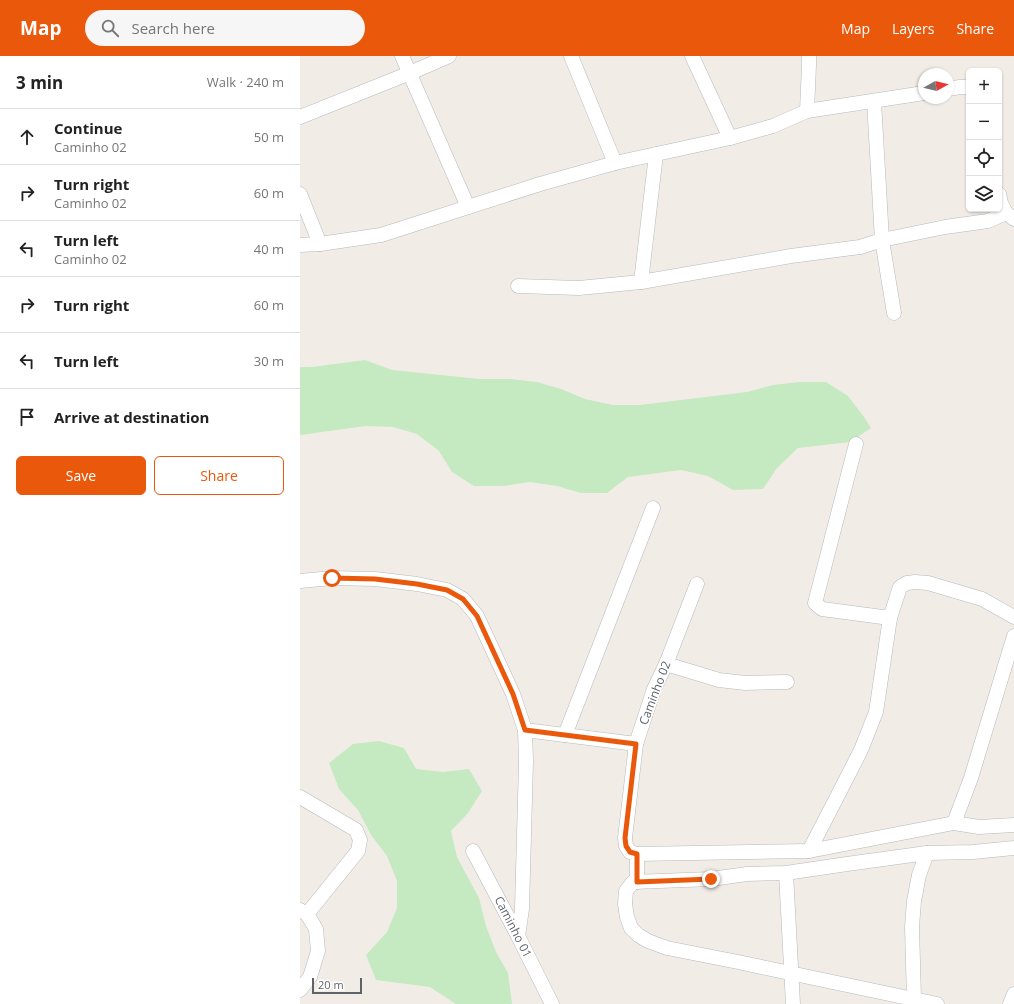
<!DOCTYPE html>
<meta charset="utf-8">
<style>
body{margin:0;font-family:"Open Sans",sans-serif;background:#f6f6f6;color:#222}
.controls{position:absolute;right:12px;top:12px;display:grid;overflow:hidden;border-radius:6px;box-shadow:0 1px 3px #0004}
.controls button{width:36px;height:36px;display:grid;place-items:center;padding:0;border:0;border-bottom:1px solid #e0e0e0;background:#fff;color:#222;font:20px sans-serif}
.compass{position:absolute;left:618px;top:12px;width:36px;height:36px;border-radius:50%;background:#fff;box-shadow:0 1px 3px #0004;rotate:82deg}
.scale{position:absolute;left:12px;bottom:10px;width:50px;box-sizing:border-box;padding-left:4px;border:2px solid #5d6367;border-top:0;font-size:11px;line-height:14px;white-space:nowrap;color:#5d6367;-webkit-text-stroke:3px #fff;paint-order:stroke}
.stop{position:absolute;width:12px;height:12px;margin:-9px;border:3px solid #ea580c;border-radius:50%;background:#fff}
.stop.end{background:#ea580c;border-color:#fff;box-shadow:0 1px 4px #0008}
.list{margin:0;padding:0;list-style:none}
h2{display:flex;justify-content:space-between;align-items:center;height:52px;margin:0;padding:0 16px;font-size:17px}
h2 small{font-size:13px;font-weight:400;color:#767676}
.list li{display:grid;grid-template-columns:26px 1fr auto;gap:12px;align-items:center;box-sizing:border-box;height:56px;padding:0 16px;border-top:1px solid #e0e0e0}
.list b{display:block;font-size:15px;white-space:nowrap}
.list p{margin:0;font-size:13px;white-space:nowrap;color:#767676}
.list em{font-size:13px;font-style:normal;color:#767676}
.actions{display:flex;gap:8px;padding:12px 16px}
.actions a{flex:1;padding:9px 0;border:1px solid #ea580c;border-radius:6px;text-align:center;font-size:14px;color:#ea580c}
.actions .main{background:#ea580c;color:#fff}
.icon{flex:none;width:22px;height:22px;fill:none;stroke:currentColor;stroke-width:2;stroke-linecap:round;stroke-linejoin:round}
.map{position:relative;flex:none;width:714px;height:948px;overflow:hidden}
header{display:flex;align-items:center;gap:24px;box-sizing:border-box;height:56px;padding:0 20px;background:#ea580c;color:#fff}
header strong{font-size:19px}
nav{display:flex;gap:22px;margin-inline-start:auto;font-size:14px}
.search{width:280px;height:36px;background:#f6f6f6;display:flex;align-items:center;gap:10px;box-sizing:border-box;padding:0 14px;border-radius:22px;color:#767676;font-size:15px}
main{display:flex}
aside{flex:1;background:#fff}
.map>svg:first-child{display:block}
.green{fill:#c5e9c1}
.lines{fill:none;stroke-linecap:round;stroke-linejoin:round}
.minor-casing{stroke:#b6b9bd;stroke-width:15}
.minor{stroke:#fff;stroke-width:14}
.route{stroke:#ea580c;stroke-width:5}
.labels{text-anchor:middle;stroke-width:3;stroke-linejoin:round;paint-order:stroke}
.street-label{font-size:12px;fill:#5d6367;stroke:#fff}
</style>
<header>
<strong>Map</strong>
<div class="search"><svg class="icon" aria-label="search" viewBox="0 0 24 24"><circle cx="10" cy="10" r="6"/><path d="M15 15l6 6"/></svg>Search here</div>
<nav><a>Map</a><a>Layers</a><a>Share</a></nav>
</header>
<main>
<aside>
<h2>3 min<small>Walk · 240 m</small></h2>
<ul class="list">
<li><svg class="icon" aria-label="ahead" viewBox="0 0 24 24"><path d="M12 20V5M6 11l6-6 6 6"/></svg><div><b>Continue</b><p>Caminho 02</p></div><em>50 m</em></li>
<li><svg class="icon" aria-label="right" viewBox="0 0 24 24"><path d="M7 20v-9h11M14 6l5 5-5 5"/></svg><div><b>Turn right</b><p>Caminho 02</p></div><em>60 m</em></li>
<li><svg class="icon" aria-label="left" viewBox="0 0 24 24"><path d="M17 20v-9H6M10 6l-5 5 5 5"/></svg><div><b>Turn left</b><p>Caminho 02</p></div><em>40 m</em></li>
<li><svg class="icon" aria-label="right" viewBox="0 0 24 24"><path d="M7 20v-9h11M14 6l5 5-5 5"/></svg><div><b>Turn right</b></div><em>60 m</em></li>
<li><svg class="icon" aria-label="left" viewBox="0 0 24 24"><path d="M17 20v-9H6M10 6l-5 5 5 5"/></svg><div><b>Turn left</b></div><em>30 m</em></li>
<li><svg class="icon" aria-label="arrive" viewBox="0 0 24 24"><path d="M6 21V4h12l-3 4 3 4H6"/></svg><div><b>Arrive at destination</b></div></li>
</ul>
<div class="actions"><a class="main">Save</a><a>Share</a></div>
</aside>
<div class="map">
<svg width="714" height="948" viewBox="0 0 714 948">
<rect width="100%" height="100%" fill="#f1ede6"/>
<g class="green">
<polygon points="65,304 92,314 180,323 210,323 237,326 261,333 285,343 313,349 340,349 447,336 473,329 499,326 526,326 548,340 564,361 571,372 550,386 498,392 477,412 463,433 433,434 408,420 381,414 328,421 307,437 281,437 257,430 230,426 203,430 174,430 152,416 139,395 117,378 93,371 66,370 0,379 0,311 12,311"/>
<polygon points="79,685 104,692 116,713 143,716 169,713 182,735 168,757 151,775 157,801 179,842 186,870 196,896 208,917 212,948 156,948 130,931 76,924 66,899 87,876 97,852 97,825 87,800 71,779 58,754 39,733 29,707 53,688"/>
</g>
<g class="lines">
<defs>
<g id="minor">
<polyline points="102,0 168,151"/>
<polyline points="271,0 315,107"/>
<polyline points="392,0 430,82"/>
<polyline points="648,33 660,31 669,31"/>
<polyline points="574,45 582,184 594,257"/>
<polyline points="507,55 509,9 509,0"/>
<polyline points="0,61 110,17 149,0"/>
<polyline points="0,138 20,188"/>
<polyline points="699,138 701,147 706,157 714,163"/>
<polyline points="0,189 20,188 81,179 240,128 315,107 430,82 473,70 507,55 624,37"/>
<polyline points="341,226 356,98"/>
<polyline points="218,230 279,232 341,226 491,200 560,191 582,184 645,171 688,165 706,157"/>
<polyline points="556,388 515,547 522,553 590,562"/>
<polyline points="0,525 32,522 75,523 117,528 147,534 163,543 177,560 213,638 225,674 336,688 354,633 366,608 397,528"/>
<polyline points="366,608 419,624 445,627 487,626"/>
<polyline points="265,679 353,452"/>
<polyline points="336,688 325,782 326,790 330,796 337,798 509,795 654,767 679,771 714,769"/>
<polyline points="0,741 56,774 60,784 58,795 7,858"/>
<polyline points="654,767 671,722 714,580"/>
<polyline points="173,795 218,880 252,948"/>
<polyline points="509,795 538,739 561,694 576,656 590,562 600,531 607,527 615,526 628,527 682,543 714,561"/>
<polyline points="486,817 493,948"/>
<polyline points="337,826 337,798"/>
<polyline points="218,880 222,853 226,705 225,674"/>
<polyline points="0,934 10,921 18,895 16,873 7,858 0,854"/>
<polyline points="614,943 612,871 614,845 619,819 627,797"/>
<polyline points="637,948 438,906 367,892 348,885 338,879 331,872 327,861 325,848 326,835 333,826 411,823 447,818 486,817 547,808 627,797 673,796 714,792"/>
<polyline points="710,948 714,938"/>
</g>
</defs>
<use href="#minor" class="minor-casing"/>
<use href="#minor" class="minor"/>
</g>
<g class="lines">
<polyline class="route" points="32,522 75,523 117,528 147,534 163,543 177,560 213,638 225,674 336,688 325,782 326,790 330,796 337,798 337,826 411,823"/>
</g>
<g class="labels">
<g class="street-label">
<text transform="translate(355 637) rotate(-69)" y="4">Caminho 02</text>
<text transform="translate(213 871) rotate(63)" y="4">Caminho 01</text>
</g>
</g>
</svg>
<div class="controls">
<button>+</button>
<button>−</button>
<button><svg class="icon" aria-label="locate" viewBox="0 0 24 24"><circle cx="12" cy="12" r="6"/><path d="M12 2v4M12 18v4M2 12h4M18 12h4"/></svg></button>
<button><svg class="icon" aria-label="layers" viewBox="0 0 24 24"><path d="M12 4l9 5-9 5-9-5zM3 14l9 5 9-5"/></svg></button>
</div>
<svg class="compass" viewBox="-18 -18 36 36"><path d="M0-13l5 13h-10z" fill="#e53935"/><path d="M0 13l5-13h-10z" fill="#767676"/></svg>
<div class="scale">20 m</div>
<div class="stop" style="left:32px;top:522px"></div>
<div class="stop end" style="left:411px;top:823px"></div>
</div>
</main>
